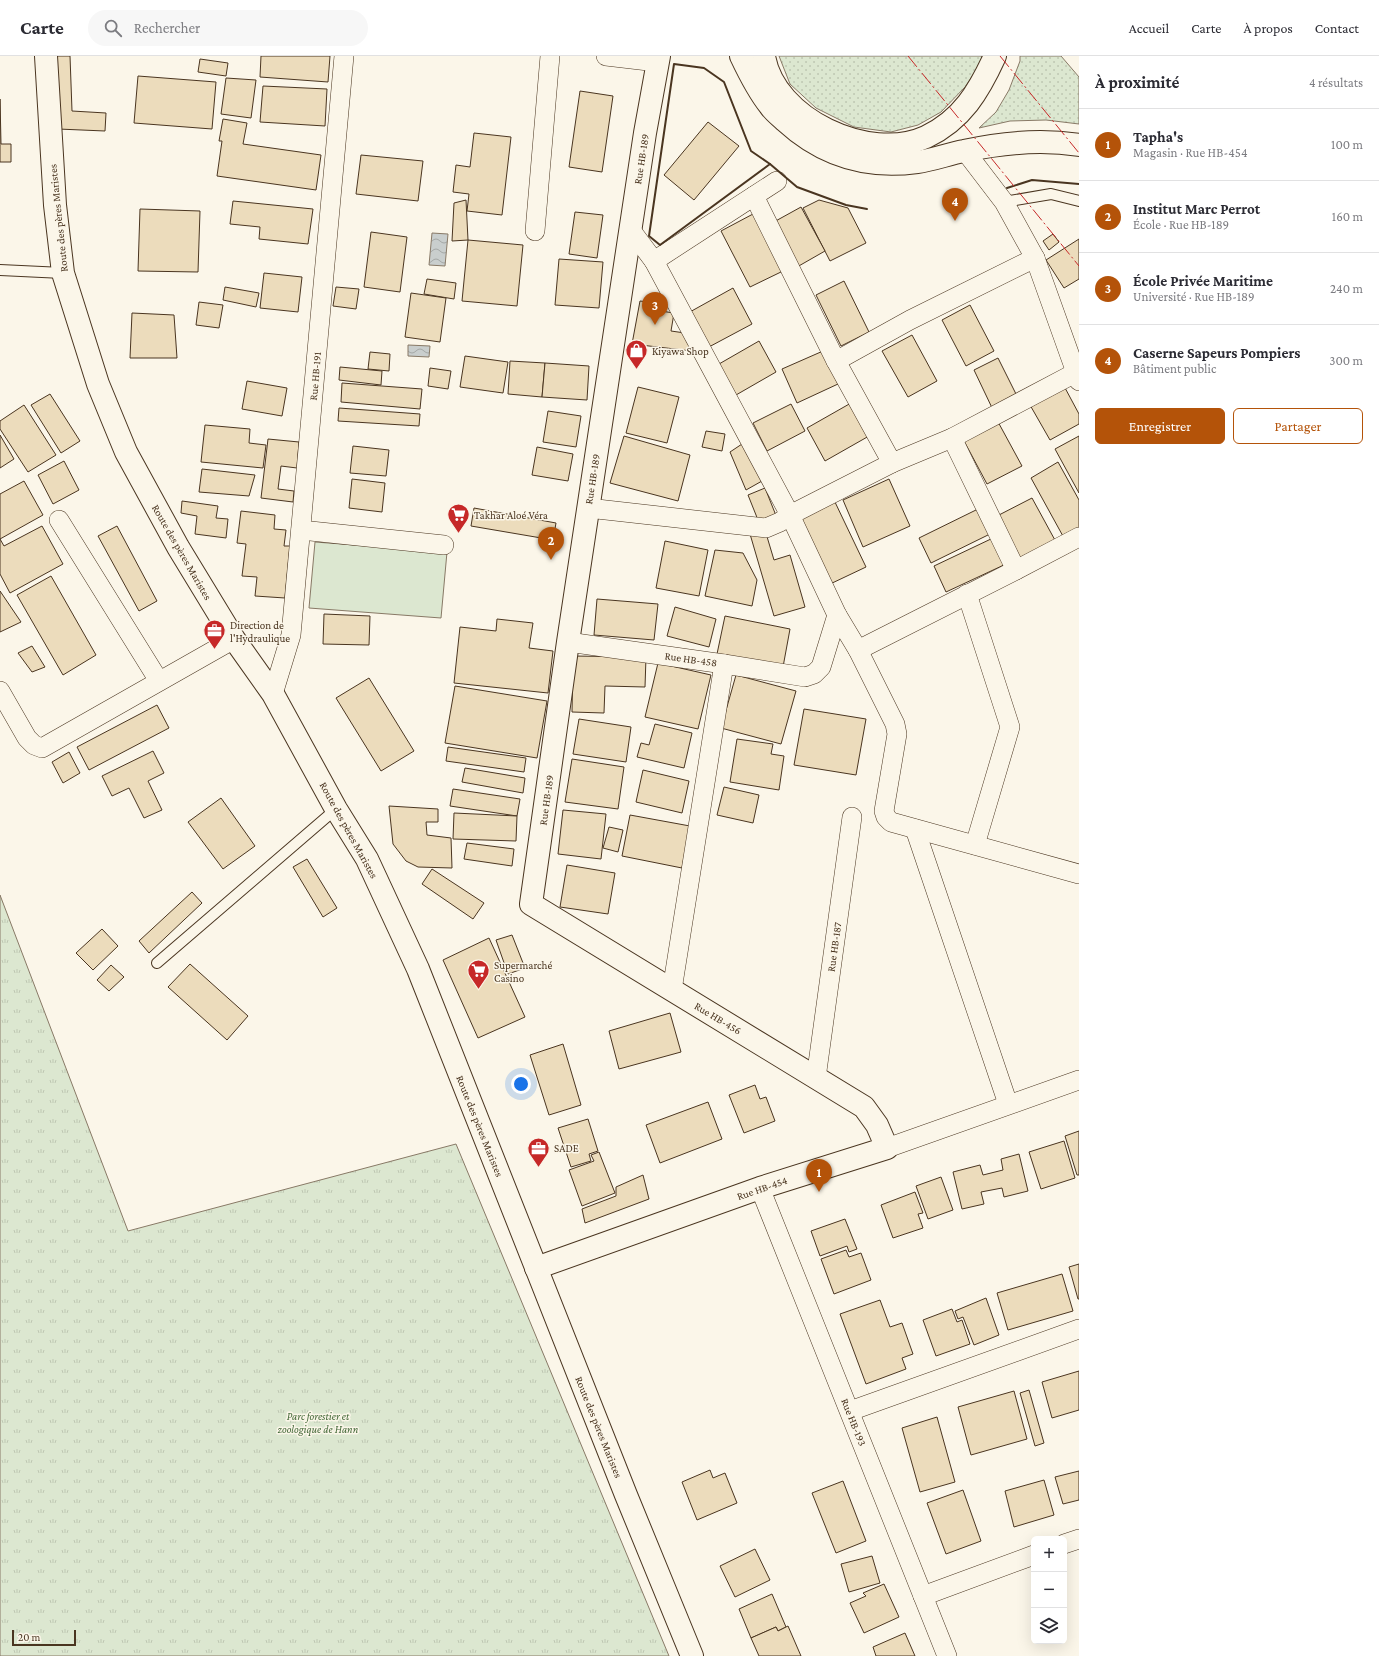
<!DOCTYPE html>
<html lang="fr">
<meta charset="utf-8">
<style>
body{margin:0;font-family:"Crimson Pro",serif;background:#f7f7f7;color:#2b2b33}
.controls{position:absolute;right:12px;bottom:12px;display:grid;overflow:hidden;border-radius:6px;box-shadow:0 4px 16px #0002}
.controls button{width:36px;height:36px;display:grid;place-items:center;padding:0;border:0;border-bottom:1px solid #e1e1e2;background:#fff;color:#2b2b33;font:20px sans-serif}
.scale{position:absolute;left:12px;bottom:10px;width:64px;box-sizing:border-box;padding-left:4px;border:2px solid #4a3520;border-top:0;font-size:11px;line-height:14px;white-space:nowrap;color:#4a3520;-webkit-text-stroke:3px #fbf6e9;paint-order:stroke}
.you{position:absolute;left:521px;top:1028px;width:14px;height:14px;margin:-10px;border:3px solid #fff;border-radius:50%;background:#1a73e8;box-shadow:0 0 0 6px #1a73e833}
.badge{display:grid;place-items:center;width:26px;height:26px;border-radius:50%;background:#b45309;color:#fff;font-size:13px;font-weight:700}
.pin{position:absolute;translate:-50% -33px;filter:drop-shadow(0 1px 2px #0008)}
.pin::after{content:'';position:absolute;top:21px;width:14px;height:12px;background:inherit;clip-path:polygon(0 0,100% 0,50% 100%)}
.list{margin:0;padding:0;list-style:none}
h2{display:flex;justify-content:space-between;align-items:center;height:52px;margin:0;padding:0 16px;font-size:17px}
h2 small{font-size:13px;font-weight:400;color:#7c7c81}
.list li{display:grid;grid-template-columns:26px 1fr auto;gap:12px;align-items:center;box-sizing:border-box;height:72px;padding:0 16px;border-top:1px solid #e1e1e2}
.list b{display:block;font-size:15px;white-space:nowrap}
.list p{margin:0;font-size:13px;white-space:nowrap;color:#7c7c81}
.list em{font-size:13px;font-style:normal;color:#7c7c81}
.actions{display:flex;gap:8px;padding:12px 16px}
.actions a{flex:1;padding:9px 0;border:1px solid #b45309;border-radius:6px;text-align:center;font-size:14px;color:#b45309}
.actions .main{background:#b45309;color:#fff}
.icon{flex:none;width:22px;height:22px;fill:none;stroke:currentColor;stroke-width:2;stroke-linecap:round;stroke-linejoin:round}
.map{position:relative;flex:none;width:1079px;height:1600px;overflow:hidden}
header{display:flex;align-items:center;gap:24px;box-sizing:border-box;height:56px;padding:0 20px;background:#fff;border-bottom:1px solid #e1e1e2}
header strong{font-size:19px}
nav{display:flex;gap:22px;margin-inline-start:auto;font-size:14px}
.search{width:280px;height:36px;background:#f7f7f7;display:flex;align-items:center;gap:10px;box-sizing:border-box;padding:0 14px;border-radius:22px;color:#7c7c81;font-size:15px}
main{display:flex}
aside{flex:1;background:#fff}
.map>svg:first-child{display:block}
.grass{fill:url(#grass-dots);stroke:#887966}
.park{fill:url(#park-tufts);stroke:#887966}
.pitch{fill:#dce7d0;stroke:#887966}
.water{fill:url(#water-waves);stroke:#887966}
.building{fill:#ecdcbc;stroke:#4a3520}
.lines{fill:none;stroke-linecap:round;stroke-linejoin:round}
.service-casing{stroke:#4a3520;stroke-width:12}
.minor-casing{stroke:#4a3520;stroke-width:20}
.tertiary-casing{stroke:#4a3520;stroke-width:24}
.motorway-casing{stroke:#4a3520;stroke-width:24}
.service{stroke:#fbf6e9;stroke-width:10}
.minor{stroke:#fbf6e9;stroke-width:19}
.tertiary{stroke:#fbf6e9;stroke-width:22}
.motorway{stroke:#fbf6e9;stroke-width:22}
.wall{stroke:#4a3520;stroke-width:2}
.power{stroke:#c62828;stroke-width:1;stroke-dasharray:14 3 2 3;stroke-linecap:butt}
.labels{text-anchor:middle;stroke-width:3;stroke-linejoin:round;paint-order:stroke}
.street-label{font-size:11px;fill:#4a3520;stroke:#fbf6e9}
.poi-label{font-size:11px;fill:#4a3520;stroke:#fbf6e9;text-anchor:start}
.park-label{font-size:11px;font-style:italic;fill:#436837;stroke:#fbf6e9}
</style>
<header>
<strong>Carte</strong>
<div class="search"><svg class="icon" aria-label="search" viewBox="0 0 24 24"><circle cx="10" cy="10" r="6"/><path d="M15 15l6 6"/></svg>Rechercher</div>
<nav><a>Accueil</a><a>Carte</a><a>À propos</a><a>Contact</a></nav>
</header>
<main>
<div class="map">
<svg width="1079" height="1600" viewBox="0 0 1079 1600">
<defs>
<pattern id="grass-dots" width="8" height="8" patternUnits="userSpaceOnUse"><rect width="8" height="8" fill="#dce7d0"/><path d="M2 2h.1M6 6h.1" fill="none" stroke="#bec7b2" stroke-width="1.8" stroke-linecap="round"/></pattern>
<pattern id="park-tufts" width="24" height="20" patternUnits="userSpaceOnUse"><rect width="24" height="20" fill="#dce7d0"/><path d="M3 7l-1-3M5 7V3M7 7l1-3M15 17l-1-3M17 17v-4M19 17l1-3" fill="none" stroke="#bec7b2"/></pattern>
<pattern id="water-waves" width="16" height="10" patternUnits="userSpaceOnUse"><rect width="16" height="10" fill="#c9cecd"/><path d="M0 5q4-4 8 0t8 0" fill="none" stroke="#a5a8a6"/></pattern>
</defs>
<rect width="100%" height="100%" fill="#fbf6e9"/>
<g class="grass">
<polygon points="779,0 982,0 981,7 965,31 941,56 918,69 891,76 854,71 816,52 790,28"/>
<polygon points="1020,0 1061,0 1079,21 1079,68 1046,64 1010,65 979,72 996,56 1009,34 1020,5"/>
</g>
<polygon class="park" points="0,839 128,1175 456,1088 669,1600 0,1600"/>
<polygon class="pitch" points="315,486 447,496 441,562 309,552"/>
<g class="water">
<polygon points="432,177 448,178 445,210 429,209"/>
<polygon points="408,289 430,290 429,301 408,300"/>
</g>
<g class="building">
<polygon points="55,0 70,0 72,55 106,57 105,75 58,73"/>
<polygon points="261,0 330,0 328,26 260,21"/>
<polygon points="200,3 228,7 226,20 198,16"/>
<polygon points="138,20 216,26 212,73 134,67"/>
<polygon points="226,22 256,24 251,62 221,58"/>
<polygon points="263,30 327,33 325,70 260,66"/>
<polygon points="580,35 613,40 602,116 569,111"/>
<polygon points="0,43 1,88 11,88 11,106 0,106"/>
<polygon points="223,63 247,67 243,88 321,99 316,134 217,120 222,85 219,85"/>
<polygon points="708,66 739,90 694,144 664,119"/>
<polygon points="474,77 511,81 502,159 467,155 469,138 453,136 456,109 470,111"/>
<polygon points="361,99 423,105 418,145 356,138"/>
<polygon points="466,144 468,184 452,185 454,147"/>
<polygon points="819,144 848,152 866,187 830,205 803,152"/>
<polygon points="233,145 313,153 308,188 259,183 260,171 230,168"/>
<polygon points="801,151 825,195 797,211 772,167"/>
<polygon points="140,153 200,155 198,216 138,215"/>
<polygon points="575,156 603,159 597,202 569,198"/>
<polygon points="753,158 783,215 750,231 721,175"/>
<polygon points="371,176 407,181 400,236 364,231"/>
<polygon points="1053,178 1059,186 1049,194 1043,185"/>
<polygon points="1079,183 1079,223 1064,232 1046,204"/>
<polygon points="468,184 523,189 517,250 462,245"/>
<polygon points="559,203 603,206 599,252 555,249"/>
<polygon points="264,217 302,221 298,256 260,252"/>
<polygon points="427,223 456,227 454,243 424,238"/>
<polygon points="844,225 869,276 841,290 816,239"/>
<polygon points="225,231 259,237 256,251 223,244"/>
<polygon points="336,231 359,233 356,253 333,250"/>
<polygon points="733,232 752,268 707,292 688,257"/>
<polygon points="411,237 446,242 440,286 405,281"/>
<polygon points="640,245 656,247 654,254 674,257 671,275 685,277 692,295 632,288"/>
<polygon points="199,246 223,249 219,272 196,269"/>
<polygon points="970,249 994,295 966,310 942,264"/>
<polygon points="132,257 174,259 177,302 130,302"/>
<polygon points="912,279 937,325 908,341 882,295"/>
<polygon points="759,285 776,316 736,339 719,308"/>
<polygon points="823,295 838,328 797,347 782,313"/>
<polygon points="370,296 390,298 389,315 368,313"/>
<polygon points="465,300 508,306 503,337 460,331"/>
<polygon points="998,302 1019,344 994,356 974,314"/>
<polygon points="510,305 545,307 542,341 508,338"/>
<polygon points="545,307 589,310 587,344 542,341"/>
<polygon points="340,311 382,315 381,329 339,324"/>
<polygon points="430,312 451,315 448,333 428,330"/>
<polygon points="247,325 287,332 282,360 242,353"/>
<polygon points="342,327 422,333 420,353 341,346"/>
<polygon points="1064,330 1079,358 1079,368 1050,384 1030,349"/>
<polygon points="638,331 679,341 667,387 626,377"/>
<polygon points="50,338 80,385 61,397 31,349"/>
<polygon points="851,347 869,380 825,405 807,372"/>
<polygon points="791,348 805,375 767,395 753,367"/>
<polygon points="24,349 56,399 28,416 0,373 0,365"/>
<polygon points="339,352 420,358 419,370 338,365"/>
<polygon points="548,355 581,360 576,391 543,386"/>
<polygon points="997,364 1022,410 987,428 963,383"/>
<polygon points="205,369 250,373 249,387 266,389 263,412 201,406"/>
<polygon points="706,375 725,378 722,395 702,391"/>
<polygon points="0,379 14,403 0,412"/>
<polygon points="624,380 690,399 678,445 610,427"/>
<polygon points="1079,380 1079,437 1055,393"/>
<polygon points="268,383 299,386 297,412 281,410 278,433 294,435 293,446 261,442"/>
<polygon points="745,386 762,425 746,434 730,396"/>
<polygon points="353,390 389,394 386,420 350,417"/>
<polygon points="537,391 573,398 568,425 532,419"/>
<polygon points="64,405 79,434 53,448 38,419"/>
<polygon points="1058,406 1079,444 1079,474 1064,482 1031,422"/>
<polygon points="202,413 255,419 249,440 199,436"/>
<polygon points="352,423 385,427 382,456 349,452"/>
<polygon points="889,423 910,470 863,491 843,444"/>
<polygon points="24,425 43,459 0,483 0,438"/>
<polygon points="765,432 777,462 760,469 748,439"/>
<polygon points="1032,442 1056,486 1021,505 997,460"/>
<polygon points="834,444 866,511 828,529 796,462"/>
<polygon points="182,445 218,450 216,462 228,463 226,482 195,478 197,460 181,457"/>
<polygon points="474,452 556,467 553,484 471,470"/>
<polygon points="978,453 990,478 931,507 919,482"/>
<polygon points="241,455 275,459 274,473 286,474 284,490 290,490 285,542 255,540 257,521 242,520 246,488 237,487"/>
<polygon points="42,470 63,508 10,537 0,518 0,483 4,490"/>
<polygon points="117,470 157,545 139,555 98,480"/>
<polygon points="765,474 774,504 790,499 805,551 774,560 750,478"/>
<polygon points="993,482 1006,508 946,536 934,510"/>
<polygon points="665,485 708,494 699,540 656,532"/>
<polygon points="715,494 743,497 757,524 752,550 705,540"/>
<polygon points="51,520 96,599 63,619 17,539"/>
<polygon points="0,535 21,566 0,576"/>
<polygon points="597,543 658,548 654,584 594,579"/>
<polygon points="675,551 716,563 709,591 667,580"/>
<polygon points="324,558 370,560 369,589 323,588"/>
<polygon points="725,560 790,573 783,611 717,598"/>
<polygon points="497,563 533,567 529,592 553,595 548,637 454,627 460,571 496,575"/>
<polygon points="32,590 45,611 32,616 18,597"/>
<polygon points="573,600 646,601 645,631 605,630 604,657 572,656"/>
<polygon points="658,607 711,619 698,673 645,661"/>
<polygon points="736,619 796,635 781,688 721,672"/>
<polygon points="369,622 414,695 381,715 336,642"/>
<polygon points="455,630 547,645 537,702 445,687"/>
<polygon points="157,649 169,672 89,714 77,691"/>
<polygon points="804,653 866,663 856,719 794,709"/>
<polygon points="579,663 631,671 626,706 573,698"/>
<polygon points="655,668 692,677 684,712 637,701 641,687 649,689"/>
<polygon points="737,683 773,688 771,698 784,700 779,734 730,726"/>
<polygon points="448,691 526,702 524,716 446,705"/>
<polygon points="153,695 164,717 148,725 162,754 144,762 129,732 112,740 102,720"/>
<polygon points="69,696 80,717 63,727 52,706"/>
<polygon points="572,703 624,711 618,753 565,746"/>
<polygon points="465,712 525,722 523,737 462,726"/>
<polygon points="643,714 689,725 682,757 636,746"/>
<polygon points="724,731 759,739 753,767 717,759"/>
<polygon points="453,733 520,743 517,760 450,750"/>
<polygon points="221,742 255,790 223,813 188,766"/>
<polygon points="389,750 438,753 438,766 426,766 427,779 451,782 452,812 418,811 406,805 393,788"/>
<polygon points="563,754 606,758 601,803 558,798"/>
<polygon points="454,757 517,760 516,785 453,783"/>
<polygon points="630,759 690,770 682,812 622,800"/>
<polygon points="609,771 623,774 618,796 603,792"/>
<polygon points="467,787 514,793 512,810 464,803"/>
<polygon points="307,803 337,852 323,861 293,811"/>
<polygon points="567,809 615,817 608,858 560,851"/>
<polygon points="432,813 484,847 473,863 422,828"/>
<polygon points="192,836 202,847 149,897 139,885"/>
<polygon points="102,873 118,890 93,914 76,897"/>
<polygon points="512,879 525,912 508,918 496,884"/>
<polygon points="489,882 525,961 478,982 443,904"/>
<polygon points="190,908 248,960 227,984 168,931"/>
<polygon points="111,909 124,921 109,935 97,924"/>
<polygon points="670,957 681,996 619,1013 609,975"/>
<polygon points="563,988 581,1049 549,1059 530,999"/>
<polygon points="755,1029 760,1043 766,1041 775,1065 744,1077 729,1039"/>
<polygon points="708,1046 722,1083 660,1107 646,1069"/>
<polygon points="588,1063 598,1095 589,1098 591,1105 571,1111 558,1072"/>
<polygon points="1079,1075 1079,1119 1077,1119 1065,1080"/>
<polygon points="1064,1085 1075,1122 1041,1133 1029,1096"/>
<polygon points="599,1096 615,1137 582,1150 569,1114 594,1105 591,1099"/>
<polygon points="1019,1098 1028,1135 1004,1141 1002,1132 981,1136 984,1148 962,1153 953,1116 980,1109 983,1119 1003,1114 1001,1103"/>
<polygon points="643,1119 649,1143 585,1167 582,1153 616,1140 616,1131"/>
<polygon points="941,1121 953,1154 928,1163 916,1130"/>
<polygon points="915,1136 923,1157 918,1158 923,1172 893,1182 881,1149"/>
<polygon points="845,1163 857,1193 849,1196 847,1190 820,1200 811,1175"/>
<polygon points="846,1194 849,1201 861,1197 871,1224 834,1238 821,1203"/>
<polygon points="1079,1208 1079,1243 1078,1243 1069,1211"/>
<polygon points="1062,1218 1073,1255 1008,1274 997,1237"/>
<polygon points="986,1242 999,1279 974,1289 963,1261 958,1263 955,1255"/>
<polygon points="880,1244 890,1271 902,1267 913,1298 902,1302 906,1313 866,1328 840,1258"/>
<polygon points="952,1253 957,1266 962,1264 970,1288 936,1300 923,1264"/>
<polygon points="1079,1315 1079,1354 1052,1362 1042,1326"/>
<polygon points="1029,1334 1044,1387 1035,1390 1020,1337"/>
<polygon points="1014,1335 1027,1383 971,1399 958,1351"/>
<polygon points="937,1361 955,1426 920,1436 902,1372"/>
<polygon points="710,1414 713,1422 725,1417 737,1447 697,1464 682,1426"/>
<polygon points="1079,1415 1079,1444 1063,1448 1055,1421"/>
<polygon points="1044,1424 1054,1459 1014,1471 1005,1435"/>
<polygon points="843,1425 866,1485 836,1497 812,1437"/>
<polygon points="963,1434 981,1485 946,1498 927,1447"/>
<polygon points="755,1493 770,1524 735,1541 720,1510"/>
<polygon points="872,1500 880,1527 849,1536 841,1508"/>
<polygon points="884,1528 899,1561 864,1577 850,1547 866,1540 863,1537"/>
<polygon points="772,1538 786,1571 778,1575 776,1571 751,1582 739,1553"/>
<polygon points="788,1570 801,1600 759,1600 751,1582 776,1571 778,1575"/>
<polygon points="905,1577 915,1600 876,1600 873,1591"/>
</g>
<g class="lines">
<defs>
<g id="service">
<polyline points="1004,146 1051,138 1079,145"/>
<polyline points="0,214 63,217"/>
<polyline points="157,907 336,753"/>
</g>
<g id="minor">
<polyline points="606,0 657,6"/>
<polyline points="965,95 1004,146 1035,202 1079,325"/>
<polyline points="754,140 836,305 892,407"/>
<polyline points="630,173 654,205 790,459 837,559 858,594 895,668 897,678 884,755 886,761 891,766 1079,818"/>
<polyline points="535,175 550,0"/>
<polyline points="654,205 777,125"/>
<polyline points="836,305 910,264 1035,202"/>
<polyline points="952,382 1016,514"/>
<polyline points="588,452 766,472 780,466 790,459 892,407 952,382 1075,317"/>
<polyline points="59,464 159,625"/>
<polyline points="301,474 444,489"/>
<polyline points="967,538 1010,671 975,789"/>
<polyline points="568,586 724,608 805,621 814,618 821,611 837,559"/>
<polyline points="858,594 1016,514 1079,481"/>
<polyline points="0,635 27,682 34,689 42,692 234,583"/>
<polyline points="273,638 291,579 344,0"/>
<polyline points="915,773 1008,1048"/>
<polyline points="672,934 724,608"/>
<polyline points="816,1022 852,761"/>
<polyline points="887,1092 1079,1024"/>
<polyline points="760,1132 947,1600"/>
<polyline points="850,1355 1079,1273"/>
<polyline points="1064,1488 1079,1483"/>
<polyline points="923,1540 1034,1499"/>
</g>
<g id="tertiary">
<polyline points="46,0 55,149 63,217 98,328 126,396 178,491 234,583 273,638 336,753 367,803 418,913 626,1439 692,1600"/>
<polyline points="536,1212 760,1132 887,1092 877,1069 864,1051 531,848 568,586 645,77 659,0"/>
</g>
<g id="motorway">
<path d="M741,0C749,17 758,35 770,50C774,56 780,60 785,65C822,99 867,113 917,106C933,104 948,98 964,95C1001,87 1041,83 1079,89"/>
<path d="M764,0C774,63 869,107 926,81C962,64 979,35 995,0"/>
</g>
</defs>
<use href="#service" class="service-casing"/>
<use href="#minor" class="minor-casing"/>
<use href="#tertiary" class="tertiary-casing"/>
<use href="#motorway" class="motorway-casing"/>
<use href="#service" class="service"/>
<use href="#minor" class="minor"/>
<use href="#tertiary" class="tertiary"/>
<use href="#motorway" class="motorway"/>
<g class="wall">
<polygon points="674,8 704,12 724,26 751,95 770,108 660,189 649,180"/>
<polyline points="770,108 797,131 846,149 867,153"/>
<polyline points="1007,132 1032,124 1079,128"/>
</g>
<g class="power">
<polyline points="908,0 1079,210"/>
<polyline points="1000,0 1079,97"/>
</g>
</g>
<defs>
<symbol id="shop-pin" viewBox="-11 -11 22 30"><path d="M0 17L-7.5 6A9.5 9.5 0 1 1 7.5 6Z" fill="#c62828" stroke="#fbf6e9"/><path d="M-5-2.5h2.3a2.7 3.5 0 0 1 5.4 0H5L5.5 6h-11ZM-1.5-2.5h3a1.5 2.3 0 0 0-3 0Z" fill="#fff"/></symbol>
<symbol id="supermarket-pin" viewBox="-11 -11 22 30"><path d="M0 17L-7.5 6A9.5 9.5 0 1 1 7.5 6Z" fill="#c62828" stroke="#fbf6e9"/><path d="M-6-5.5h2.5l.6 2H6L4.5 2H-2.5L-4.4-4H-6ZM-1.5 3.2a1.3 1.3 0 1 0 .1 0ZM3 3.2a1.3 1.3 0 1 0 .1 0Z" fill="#fff"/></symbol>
<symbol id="office-pin" viewBox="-11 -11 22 30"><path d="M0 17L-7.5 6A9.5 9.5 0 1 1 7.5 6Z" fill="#c62828" stroke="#fbf6e9"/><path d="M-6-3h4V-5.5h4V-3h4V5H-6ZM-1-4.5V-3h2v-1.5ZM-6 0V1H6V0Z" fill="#fff"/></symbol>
</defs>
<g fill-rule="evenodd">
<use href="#shop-pin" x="624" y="282" width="25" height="34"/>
<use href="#supermarket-pin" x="446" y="446" width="25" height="34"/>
<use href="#office-pin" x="202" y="562" width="25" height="34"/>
<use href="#supermarket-pin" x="466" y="902" width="25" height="34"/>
<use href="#office-pin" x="526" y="1080" width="25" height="34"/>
</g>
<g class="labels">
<g class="street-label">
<text transform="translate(641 103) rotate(-81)" y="4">Rue HB-189</text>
<text transform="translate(58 162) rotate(-96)" y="4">Route des pères Maristes</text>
<text transform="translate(315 320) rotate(-85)" y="4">Rue HB-191</text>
<text transform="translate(592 423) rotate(-81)" y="4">Rue HB-189</text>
<text transform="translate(182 496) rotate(60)" y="4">Route des pères Maristes</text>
<text transform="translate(691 603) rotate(8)" y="4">Rue HB-458</text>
<text transform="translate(546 744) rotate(-82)" y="4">Rue HB-189</text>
<text transform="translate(349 774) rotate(61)" y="4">Route des pères Maristes</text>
<text transform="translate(834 891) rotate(-82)" y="4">Rue HB-187</text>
<text transform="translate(718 962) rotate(31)" y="4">Rue HB-456</text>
<text transform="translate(480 1070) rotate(68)" y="4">Route des pères Maristes</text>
<text transform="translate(762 1132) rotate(-19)" y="4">Rue HB-454</text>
<text transform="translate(854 1366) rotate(68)" y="4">Rue HB-193</text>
<text transform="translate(599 1371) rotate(68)" y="4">Route des pères Maristes</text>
</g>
<g class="poi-label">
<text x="652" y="299">Kiyawa Shop</text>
<text x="474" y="463">Takhar Aloé Véra</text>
<text x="230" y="573">Direction de<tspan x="230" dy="13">l'Hydraulique</tspan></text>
<text x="494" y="913">Supermarché<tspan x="494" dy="13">Casino</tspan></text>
<text x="554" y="1096">SADE</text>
</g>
<g class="park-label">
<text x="318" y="1364">Parc forestier et<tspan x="318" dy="13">zoologique de Hann</tspan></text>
</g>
</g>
</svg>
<div class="controls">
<button>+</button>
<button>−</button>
<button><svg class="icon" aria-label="layers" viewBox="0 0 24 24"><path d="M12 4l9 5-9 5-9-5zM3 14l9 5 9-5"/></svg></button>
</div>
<div class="scale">20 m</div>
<div class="you"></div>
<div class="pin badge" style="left:819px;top:1136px">1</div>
<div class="pin badge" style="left:551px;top:504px">2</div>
<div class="pin badge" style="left:655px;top:269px">3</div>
<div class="pin badge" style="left:955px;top:165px">4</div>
</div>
<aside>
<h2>À proximité<small>4 résultats</small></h2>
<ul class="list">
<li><span class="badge">1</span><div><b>Tapha's</b><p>Magasin · Rue HB-454</p></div><em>100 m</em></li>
<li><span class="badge">2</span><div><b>Institut Marc Perrot</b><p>École · Rue HB-189</p></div><em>160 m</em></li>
<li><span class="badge">3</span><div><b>École Privée Maritime</b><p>Université · Rue HB-189</p></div><em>240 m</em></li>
<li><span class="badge">4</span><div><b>Caserne Sapeurs Pompiers</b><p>Bâtiment public</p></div><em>300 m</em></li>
</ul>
<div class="actions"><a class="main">Enregistrer</a><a>Partager</a></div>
</aside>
</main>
